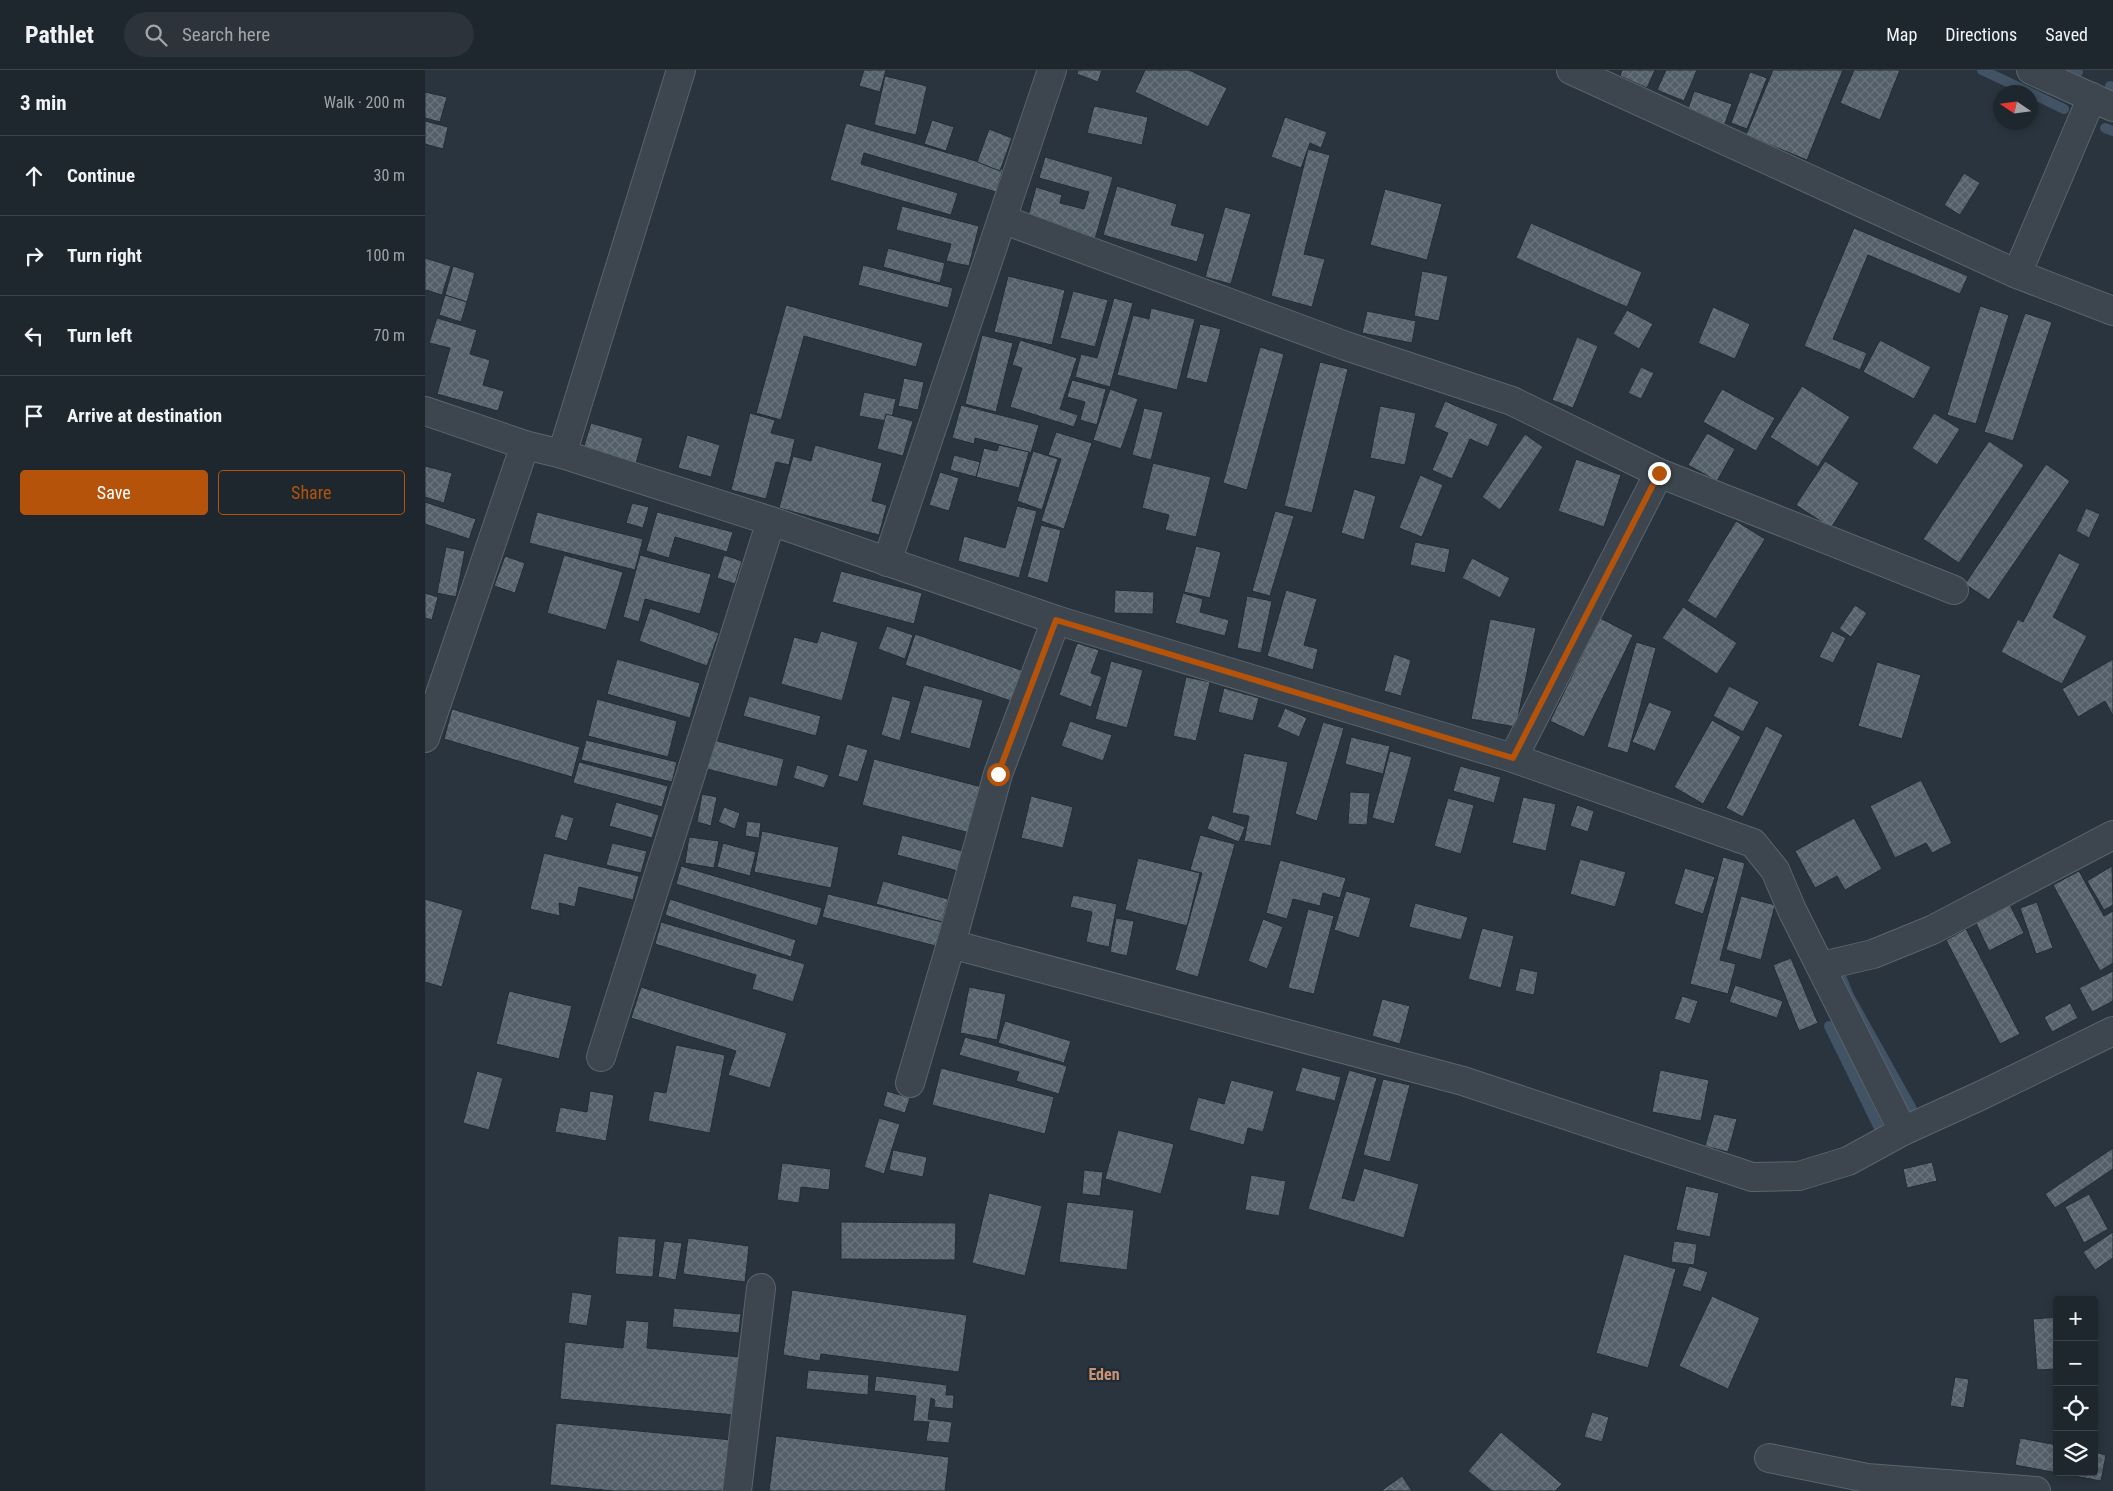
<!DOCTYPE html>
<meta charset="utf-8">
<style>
body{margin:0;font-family:"Roboto Condensed",sans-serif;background:#2c333a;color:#f1f3f6}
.controls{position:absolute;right:15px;bottom:15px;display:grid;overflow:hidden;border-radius:5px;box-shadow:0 2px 8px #0003}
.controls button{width:45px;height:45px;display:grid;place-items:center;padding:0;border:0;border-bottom:1px solid #3c444a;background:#1f272e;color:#f1f3f6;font:25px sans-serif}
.compass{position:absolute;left:1568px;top:15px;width:45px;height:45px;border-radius:50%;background:#1f272e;box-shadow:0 2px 8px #0003;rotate:283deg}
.stop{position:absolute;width:15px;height:15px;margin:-11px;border:4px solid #b45309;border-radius:50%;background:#fff}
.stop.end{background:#b45309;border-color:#fff;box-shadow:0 1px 5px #0008}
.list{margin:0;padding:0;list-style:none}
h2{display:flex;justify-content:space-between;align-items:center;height:65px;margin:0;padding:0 20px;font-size:21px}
h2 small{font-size:16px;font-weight:400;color:#a1a5aa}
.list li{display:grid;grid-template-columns:32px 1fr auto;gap:15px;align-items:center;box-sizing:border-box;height:80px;padding:0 20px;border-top:1px solid #3c444a}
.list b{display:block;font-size:19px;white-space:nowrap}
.list em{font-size:16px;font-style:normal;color:#a1a5aa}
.actions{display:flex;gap:10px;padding:15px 20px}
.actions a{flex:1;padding:11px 0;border:1px solid #b45309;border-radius:5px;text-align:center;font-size:18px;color:#b45309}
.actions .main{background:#b45309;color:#fff}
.icon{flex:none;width:28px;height:28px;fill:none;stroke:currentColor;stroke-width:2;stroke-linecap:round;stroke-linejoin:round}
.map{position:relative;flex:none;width:1688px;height:1421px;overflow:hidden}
header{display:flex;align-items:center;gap:30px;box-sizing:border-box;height:70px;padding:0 25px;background:#1f272e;border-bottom:1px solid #3c444a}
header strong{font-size:24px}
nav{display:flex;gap:28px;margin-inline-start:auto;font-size:18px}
.search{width:350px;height:45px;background:#2c333a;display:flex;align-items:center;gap:12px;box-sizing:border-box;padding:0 18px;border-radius:28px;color:#a1a5aa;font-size:19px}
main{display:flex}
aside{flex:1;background:#1f272e}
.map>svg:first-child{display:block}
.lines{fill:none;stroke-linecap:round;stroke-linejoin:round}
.stream{stroke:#415365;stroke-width:10}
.building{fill:url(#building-cross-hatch);stroke:#242d36}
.minor-casing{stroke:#5b646c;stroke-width:30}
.minor{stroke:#3d464f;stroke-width:28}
.route{stroke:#b45309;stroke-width:6}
.labels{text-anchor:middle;stroke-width:4.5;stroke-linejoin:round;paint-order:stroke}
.quarter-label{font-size:16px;font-weight:bold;fill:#c99275;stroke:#222b34}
</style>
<header>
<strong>Pathlet</strong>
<div class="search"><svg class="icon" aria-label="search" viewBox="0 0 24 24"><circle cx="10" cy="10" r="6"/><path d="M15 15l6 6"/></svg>Search here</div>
<nav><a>Map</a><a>Directions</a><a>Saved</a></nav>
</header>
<main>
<aside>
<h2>3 min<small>Walk · 200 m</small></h2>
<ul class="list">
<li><svg class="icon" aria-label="ahead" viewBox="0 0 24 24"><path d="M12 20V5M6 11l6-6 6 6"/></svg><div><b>Continue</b></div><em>30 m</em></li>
<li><svg class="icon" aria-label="right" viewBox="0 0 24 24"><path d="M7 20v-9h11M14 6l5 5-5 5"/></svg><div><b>Turn right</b></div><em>100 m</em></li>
<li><svg class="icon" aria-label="left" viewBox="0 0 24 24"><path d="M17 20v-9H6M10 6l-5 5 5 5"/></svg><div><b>Turn left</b></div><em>70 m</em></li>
<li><svg class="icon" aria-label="arrive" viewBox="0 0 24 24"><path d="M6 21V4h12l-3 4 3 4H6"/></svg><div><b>Arrive at destination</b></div></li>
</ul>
<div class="actions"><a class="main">Save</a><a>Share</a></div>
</aside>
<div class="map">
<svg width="1688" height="1421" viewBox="0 0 1688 1421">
<defs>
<pattern id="building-cross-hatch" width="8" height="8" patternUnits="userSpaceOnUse" patternTransform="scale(1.25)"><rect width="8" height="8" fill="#535f69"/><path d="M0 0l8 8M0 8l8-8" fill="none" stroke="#6a747d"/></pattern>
</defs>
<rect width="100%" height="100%" fill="#29343e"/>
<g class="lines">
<g class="stream">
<polyline points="1557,0 1604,22"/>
<polyline points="1648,0 1653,2"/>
<polyline points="1685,16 1688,17"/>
<polyline points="1606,23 1639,39"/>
<polyline points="1680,58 1688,61"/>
<polyline points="1416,906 1424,926 1487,1039"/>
<polyline points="1404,956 1454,1058"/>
</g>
</g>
<g class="building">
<polygon points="439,0 461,0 455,22 434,16"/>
<polygon points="653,0 677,0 673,12 652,4"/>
<polygon points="720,0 764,0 802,18 783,57 710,22"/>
<polygon points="1197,0 1230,0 1222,18 1195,6"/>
<polygon points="1241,0 1272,0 1259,31 1232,20"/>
<polygon points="1348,0 1418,0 1382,90 1321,65"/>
<polygon points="1429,0 1475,0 1455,50 1415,33"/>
<polygon points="1325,2 1342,8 1322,59 1306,53"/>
<polygon points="460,6 502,16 491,65 449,55"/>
<polygon points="1269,21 1307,34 1299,56 1262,42"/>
<polygon points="0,22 22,27 15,52 0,48"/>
<polygon points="669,36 723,47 717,75 662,63"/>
<polygon points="860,47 902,62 896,78 885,73 876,98 846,87"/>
<polygon points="507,50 529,57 521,81 499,74"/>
<polygon points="0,51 23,57 18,79 0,74"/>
<polygon points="421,53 578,99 571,122 439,83 436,94 533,123 526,145 405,110"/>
<polygon points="564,59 587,68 575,101 552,92"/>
<polygon points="883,79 905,85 879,184 900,189 887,237 846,226"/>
<polygon points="620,87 688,107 670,169 602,150 611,117 637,125 635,133 659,139 664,122 614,108"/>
<polygon points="1539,103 1555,113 1535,145 1519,135"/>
<polygon points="692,116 752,134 746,155 780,164 772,192 678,165"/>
<polygon points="960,119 1017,134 1002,190 945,175"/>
<polygon points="477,136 554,156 544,196 521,191 526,174 471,160"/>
<polygon points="800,137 826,144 806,214 780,207"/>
<polygon points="1106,153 1217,202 1202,237 1091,188"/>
<polygon points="1429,158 1543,206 1535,224 1443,185 1408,269 1442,283 1435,300 1379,276"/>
<polygon points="463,178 520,193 515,213 458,197"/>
<polygon points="0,188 26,196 17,225 1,220 0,222"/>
<polygon points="438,195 528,218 523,238 433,215"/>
<polygon points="28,196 50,203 42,232 20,225"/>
<polygon points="997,201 1023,206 1014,251 989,246"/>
<polygon points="583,206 640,220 627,275 569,262"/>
<polygon points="648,221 683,230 670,277 635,268"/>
<polygon points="20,225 42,232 36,252 14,245"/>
<polygon points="689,228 708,233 685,317 650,307 656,284 672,288"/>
<polygon points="361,235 498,273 491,297 379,266 356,350 331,343"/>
<polygon points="1555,236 1584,245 1551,354 1522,345"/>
<polygon points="1288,237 1325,254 1310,289 1273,273"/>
<polygon points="726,238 770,249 752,320 692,305 708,245 724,249"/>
<polygon points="1202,240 1228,254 1214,279 1188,264"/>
<polygon points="942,241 991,251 987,273 937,263"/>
<polygon points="1600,243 1627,252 1588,371 1559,362"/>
<polygon points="12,248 52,260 45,284 65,290 58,315 79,321 73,341 12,324 25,278 4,273"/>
<polygon points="775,254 796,259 782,313 761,308"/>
<polygon points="557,265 588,273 571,342 540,334"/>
<polygon points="1152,267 1173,276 1148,338 1127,330"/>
<polygon points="595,270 652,288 635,339 653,345 649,357 585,337 597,298 587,295"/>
<polygon points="1455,270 1506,297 1489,329 1438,302"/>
<polygon points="835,277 859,284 822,420 798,413"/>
<polygon points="895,292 923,299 887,443 859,436"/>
<polygon points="1216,297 1229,303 1216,329 1203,323"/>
<polygon points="479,308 499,312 493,340 473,336"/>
<polygon points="647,310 681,319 672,355 655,350 660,332 642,327"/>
<polygon points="1377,316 1425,347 1393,397 1345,367"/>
<polygon points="685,319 713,329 696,379 668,370"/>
<polygon points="1297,319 1350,348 1331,381 1278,352"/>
<polygon points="439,322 471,329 466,352 434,346"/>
<polygon points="1020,331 1073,354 1063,377 1045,369 1027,409 1007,400 1023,363 1009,357"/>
<polygon points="536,335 614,355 606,383 550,368 549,374 527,368"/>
<polygon points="955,336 991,343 980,395 945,388"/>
<polygon points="719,338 738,342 726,390 707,385"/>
<polygon points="325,343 350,350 346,363 370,369 364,395 351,392 341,429 306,420"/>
<polygon points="1509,343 1535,359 1512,395 1487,378"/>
<polygon points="461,344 488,351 478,386 452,379"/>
<polygon points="166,353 218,368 211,393 158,379"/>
<polygon points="631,362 667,373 639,459 616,451 636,389 623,385"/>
<polygon points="1282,363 1310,379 1292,411 1263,395"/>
<polygon points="1100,364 1118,377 1075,440 1057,427"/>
<polygon points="262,365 295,375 286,407 253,398"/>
<polygon points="1564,371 1599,395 1534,493 1498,469"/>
<polygon points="390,375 457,393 447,431 462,435 454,465 354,438 368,386 386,391"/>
<polygon points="574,375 604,382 594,418 551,407 559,378 572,381"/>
<polygon points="608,381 633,389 617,440 592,431"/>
<polygon points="529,385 555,392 551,407 525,400"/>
<polygon points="1151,389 1196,405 1179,457 1133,441"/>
<polygon points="1400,391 1434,413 1406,458 1371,435"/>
<polygon points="728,393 786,407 771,467 740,460 744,445 717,438"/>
<polygon points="1621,394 1645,411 1564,530 1540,514"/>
<polygon points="0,396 27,403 19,433 0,427"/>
<polygon points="515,402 534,408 524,441 504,435"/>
<polygon points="995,405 1018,415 997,467 974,458"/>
<polygon points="929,419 951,426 939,470 916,463"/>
<polygon points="0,432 51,449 44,469 0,454"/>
<polygon points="207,433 224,437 218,458 201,453"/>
<polygon points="592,436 612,441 594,508 533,491 539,466 580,478"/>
<polygon points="1661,438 1675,444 1664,468 1651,461"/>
<polygon points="850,441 869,446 845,526 827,521"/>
<polygon points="112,442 218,469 210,500 104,473"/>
<polygon points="232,442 308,462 302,482 250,467 244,488 221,481"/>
<polygon points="1311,451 1340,469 1291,549 1262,531"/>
<polygon points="616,455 636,460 623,513 602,507"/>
<polygon points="990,472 1025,479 1020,503 985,495"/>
<polygon points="771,476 796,482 785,528 759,522"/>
<polygon points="21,477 40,481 31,527 12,523"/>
<polygon points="1634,483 1655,494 1628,547 1662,566 1637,614 1576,582 1593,549 1598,552"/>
<polygon points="139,485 198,502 181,560 122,543"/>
<polygon points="215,485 286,504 275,544 220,529 214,552 198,547"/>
<polygon points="299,485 317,491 310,514 292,508"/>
<polygon points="80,486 100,493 90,523 69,516"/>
<polygon points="1047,488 1085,508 1075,528 1037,508"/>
<polygon points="416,501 497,523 489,554 407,532"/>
<polygon points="690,520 729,522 728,544 689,543"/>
<polygon points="861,520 892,529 879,575 893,579 888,600 842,586"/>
<polygon points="0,523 13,527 7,550 0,548"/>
<polygon points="758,523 778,529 775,542 804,550 800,566 750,553"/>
<polygon points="822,526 847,531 836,583 812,578"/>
<polygon points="1430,535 1442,543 1426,567 1414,559"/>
<polygon points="1258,537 1312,573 1292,604 1237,568"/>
<polygon points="225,538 294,563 282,596 214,571"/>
<polygon points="1175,548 1208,565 1159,667 1125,651"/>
<polygon points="1065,549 1111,558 1091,657 1046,649"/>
<polygon points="462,556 488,565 480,589 453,579"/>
<polygon points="396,561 433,572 417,631 356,614 369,567 392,573"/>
<polygon points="1407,561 1421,568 1408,593 1394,587"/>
<polygon points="490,564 599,601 589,632 480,595"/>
<polygon points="1211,572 1231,578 1203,683 1182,677"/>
<polygon points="652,573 674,580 666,603 677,607 666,637 634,625"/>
<polygon points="969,584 986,590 976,626 959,621"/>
<polygon points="192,589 275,613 265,648 182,624"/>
<polygon points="1688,589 1688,646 1680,631 1653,647 1637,619"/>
<polygon points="686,591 718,600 702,658 670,649"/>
<polygon points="1452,592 1496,605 1477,669 1433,656"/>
<polygon points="761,607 785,612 771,671 748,666"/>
<polygon points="499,615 558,630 545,679 485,663"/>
<polygon points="1304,616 1334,632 1318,662 1288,646"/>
<polygon points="799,618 834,628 828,651 793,642"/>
<polygon points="324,626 396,646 391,666 318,646"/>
<polygon points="467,626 486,631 475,671 456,665"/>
<polygon points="172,629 252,651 243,687 163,666"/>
<polygon points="1224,632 1247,641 1230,681 1207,672"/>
<polygon points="860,638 882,648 874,667 852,657"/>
<polygon points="27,639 155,677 147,707 19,669"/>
<polygon points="1287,650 1316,667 1278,734 1249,717"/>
<polygon points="645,651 687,665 678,691 636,676"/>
<polygon points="898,652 919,658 892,751 870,744"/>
<polygon points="1341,656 1358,665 1318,747 1301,738"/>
<polygon points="926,667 965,676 958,704 920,694"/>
<polygon points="161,670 252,692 247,712 156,690"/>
<polygon points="289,670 359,689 352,717 282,699"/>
<polygon points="422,674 443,680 433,712 413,706"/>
<polygon points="965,681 987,687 969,754 947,748"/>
<polygon points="819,683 863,692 846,776 819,771 824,746 807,743"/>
<polygon points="449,689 557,717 545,763 437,735"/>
<polygon points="154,692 243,716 237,737 148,713"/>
<polygon points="372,695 404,705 399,718 368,708"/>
<polygon points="1035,696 1076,707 1069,733 1028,721"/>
<polygon points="1496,710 1527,773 1507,783 1501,773 1470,788 1445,736"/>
<polygon points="925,722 945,723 942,755 923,754"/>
<polygon points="277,724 292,727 286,756 272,752"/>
<polygon points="606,726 648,737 638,778 596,768"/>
<polygon points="1098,727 1131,734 1121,781 1087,773"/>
<polygon points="1023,728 1049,735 1036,784 1009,776"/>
<polygon points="191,732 234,745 227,768 184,756"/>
<polygon points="1152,735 1169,741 1163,762 1145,756"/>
<polygon points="299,737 315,743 310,759 293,752"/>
<polygon points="136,744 149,748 142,771 129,767"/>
<polygon points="787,745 820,757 814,772 782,759"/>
<polygon points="1429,748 1457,799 1420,820 1412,806 1390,818 1370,781"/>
<polygon points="322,751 336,753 334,768 320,766"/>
<polygon points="337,761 414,777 406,818 329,802"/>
<polygon points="477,765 538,781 533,801 472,785"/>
<polygon points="775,765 810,774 773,907 750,900 777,803 765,800"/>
<polygon points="264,767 294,771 289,798 260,793"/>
<polygon points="187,773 222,781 216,803 181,795"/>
<polygon points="298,773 331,782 325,806 292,797"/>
<polygon points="119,783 214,806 208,830 154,817 150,837 134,833 135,846 105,839"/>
<polygon points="1298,787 1320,793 1295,890 1311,894 1303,924 1265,914"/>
<polygon points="713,788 775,803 762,856 700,840"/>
<polygon points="1155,789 1201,802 1190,837 1145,824"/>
<polygon points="855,790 921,808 915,828 898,823 895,836 868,829 862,849 841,843"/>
<polygon points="256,796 397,838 392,856 251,814"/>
<polygon points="1687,796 1688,835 1679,840 1662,811"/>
<polygon points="1260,798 1290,807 1278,844 1249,834"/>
<polygon points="1654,801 1679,846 1688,841 1688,893 1675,901 1628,815"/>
<polygon points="458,811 523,829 517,852 451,834"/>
<polygon points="921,821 946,828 934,868 909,860"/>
<polygon points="403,824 517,852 511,876 397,847"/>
<polygon points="648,825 692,834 684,877 661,872 667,842 645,837"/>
<polygon points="1316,826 1350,835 1336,890 1301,880"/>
<polygon points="0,829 38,840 17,917 0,912"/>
<polygon points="245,829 371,870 366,887 240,845"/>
<polygon points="1612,832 1628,878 1611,884 1595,838"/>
<polygon points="990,833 1043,847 1036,870 984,857"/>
<polygon points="1585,835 1599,863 1564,881 1551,853"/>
<polygon points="883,839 909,846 889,924 863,918"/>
<polygon points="691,848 709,851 702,886 685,882"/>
<polygon points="838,849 858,857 842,899 823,891"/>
<polygon points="236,852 380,894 368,932 327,919 331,905 230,874"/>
<polygon points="1057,858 1089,866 1076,918 1043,909"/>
<polygon points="1541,859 1595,964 1575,974 1521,870"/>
<polygon points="1366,888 1393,953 1374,961 1348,895"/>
<polygon points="1095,898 1113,902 1109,925 1090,921"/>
<polygon points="1688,901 1688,931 1667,942 1654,918"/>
<polygon points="1310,915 1358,931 1352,948 1304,932"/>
<polygon points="216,917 362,963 345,1018 303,1005 311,981 206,948"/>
<polygon points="544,917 581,924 572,970 535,963"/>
<polygon points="84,921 147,936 134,989 71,974"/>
<polygon points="1257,926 1273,931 1265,954 1249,949"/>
<polygon points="957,929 985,936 975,974 947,966"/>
<polygon points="1645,933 1653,948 1627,962 1619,947"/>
<polygon points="580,951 646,971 639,993 573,973"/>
<polygon points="540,967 642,996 634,1024 591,1011 594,1002 534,985"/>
<polygon points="251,975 300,985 285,1063 223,1051 229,1021 241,1023"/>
<polygon points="877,997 916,1007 910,1031 870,1021"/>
<polygon points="516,998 629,1027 620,1064 507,1035"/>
<polygon points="924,1000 952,1008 917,1128 929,1131 939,1098 994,1114 979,1168 883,1139"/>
<polygon points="1235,1000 1284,1010 1276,1051 1227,1042"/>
<polygon points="52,1001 78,1008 64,1060 38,1053"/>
<polygon points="958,1009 985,1015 965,1092 938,1085"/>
<polygon points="806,1010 849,1021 838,1062 823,1058 819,1075 764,1060 773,1027 799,1034"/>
<polygon points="165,1021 189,1025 181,1071 130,1062 135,1037 162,1042"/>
<polygon points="462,1021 485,1028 480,1043 458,1036"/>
<polygon points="1289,1044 1312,1049 1303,1082 1280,1076"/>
<polygon points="454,1048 475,1054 459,1104 439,1097"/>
<polygon points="693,1060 749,1074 736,1124 680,1109"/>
<polygon points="1688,1078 1688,1099 1630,1138 1620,1124"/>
<polygon points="468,1080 502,1087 498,1107 464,1100"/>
<polygon points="1507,1092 1512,1111 1482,1118 1478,1099"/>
<polygon points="357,1093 406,1099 404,1120 376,1117 374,1133 352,1130"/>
<polygon points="659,1100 678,1102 675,1126 657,1124"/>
<polygon points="826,1105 861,1111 854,1146 820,1140"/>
<polygon points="1261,1116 1294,1123 1285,1167 1251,1160"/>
<polygon points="564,1123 617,1136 600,1206 547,1193"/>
<polygon points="1664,1124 1683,1159 1659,1173 1640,1137"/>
<polygon points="642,1132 709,1140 702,1200 634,1192"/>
<polygon points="416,1152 531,1153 530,1190 416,1189"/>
<polygon points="1688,1162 1688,1188 1670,1200 1658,1182"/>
<polygon points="193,1166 231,1169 228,1207 190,1204"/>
<polygon points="263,1168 324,1176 320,1212 258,1204"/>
<polygon points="239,1171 257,1173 251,1210 233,1207"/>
<polygon points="1249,1171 1272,1174 1269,1195 1246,1192"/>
<polygon points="1199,1184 1251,1199 1223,1298 1171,1283"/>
<polygon points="1264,1196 1283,1202 1276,1222 1257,1216"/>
<polygon points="367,1220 542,1245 534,1302 396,1284 395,1291 358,1285"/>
<polygon points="147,1222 167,1225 162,1256 143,1253"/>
<polygon points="1287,1226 1335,1248 1303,1319 1254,1296"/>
<polygon points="249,1238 316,1244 314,1263 247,1257"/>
<polygon points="1632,1247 1632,1299 1612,1300 1608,1249"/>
<polygon points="201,1250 224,1252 222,1278 315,1287 310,1345 135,1329 140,1272 198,1278"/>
<polygon points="383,1300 444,1305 443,1325 381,1319"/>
<polygon points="451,1306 522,1315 521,1325 529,1325 528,1339 509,1337 510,1330 506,1328 503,1349 527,1352 524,1373 501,1371 504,1352 488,1351 491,1326 449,1321"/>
<polygon points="1530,1307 1544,1309 1539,1338 1525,1336"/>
<polygon points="1167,1342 1184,1347 1177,1372 1159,1367"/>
<polygon points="131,1353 307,1370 302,1421 189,1421 125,1415"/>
<polygon points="1076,1362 1137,1414 1130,1421 1067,1421 1043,1401"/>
<polygon points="351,1366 524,1387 520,1421 344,1421"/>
<polygon points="1595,1368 1632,1375 1632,1402 1669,1402 1669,1382 1681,1385 1676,1411 1590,1395"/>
<polygon points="977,1406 987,1421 956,1421"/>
</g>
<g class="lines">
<defs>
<g id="minor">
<polyline points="1146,0 1592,204 1688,241"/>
<polyline points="1606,0 1688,37"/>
<polyline points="577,149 921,276 1087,331 1234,403 1529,520"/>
<polyline points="1592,204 1667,27"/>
<polyline points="0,341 100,375 137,384 346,451 631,550 1088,688 1328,773 1350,800 1367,840 1478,1061"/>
<polyline points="137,384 256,0"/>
<polyline points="462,492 627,0"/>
<polyline points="0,668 100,375"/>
<polyline points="1088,688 1234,403"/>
<polyline points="526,874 1038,1011 1327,1107 1374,1106 1423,1091 1478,1061 1557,1025 1688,961"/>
<polyline points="1397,896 1448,884 1507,860 1688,765"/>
<polyline points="176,987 346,451"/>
<polyline points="485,1013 526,874 573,704 631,550"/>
<polyline points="1344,1388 1442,1408 1611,1421"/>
<polyline points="312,1421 336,1218"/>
</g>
</defs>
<use href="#minor" class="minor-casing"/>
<use href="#minor" class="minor"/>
</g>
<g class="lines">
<polyline class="route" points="573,704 631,550 1088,688 1234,403"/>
</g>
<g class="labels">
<g class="quarter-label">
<text x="679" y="1310">Eden</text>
</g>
</g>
</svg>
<div class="controls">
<button>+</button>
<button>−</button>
<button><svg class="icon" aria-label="locate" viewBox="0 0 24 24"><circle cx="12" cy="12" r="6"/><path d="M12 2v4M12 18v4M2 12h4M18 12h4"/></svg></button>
<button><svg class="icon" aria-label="layers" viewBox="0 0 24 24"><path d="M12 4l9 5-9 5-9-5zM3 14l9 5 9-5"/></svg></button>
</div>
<svg class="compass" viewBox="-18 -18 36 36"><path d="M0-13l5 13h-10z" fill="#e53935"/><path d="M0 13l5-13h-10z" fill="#a1a5aa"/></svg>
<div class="stop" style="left:573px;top:704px"></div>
<div class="stop end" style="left:1234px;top:403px"></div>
</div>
</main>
